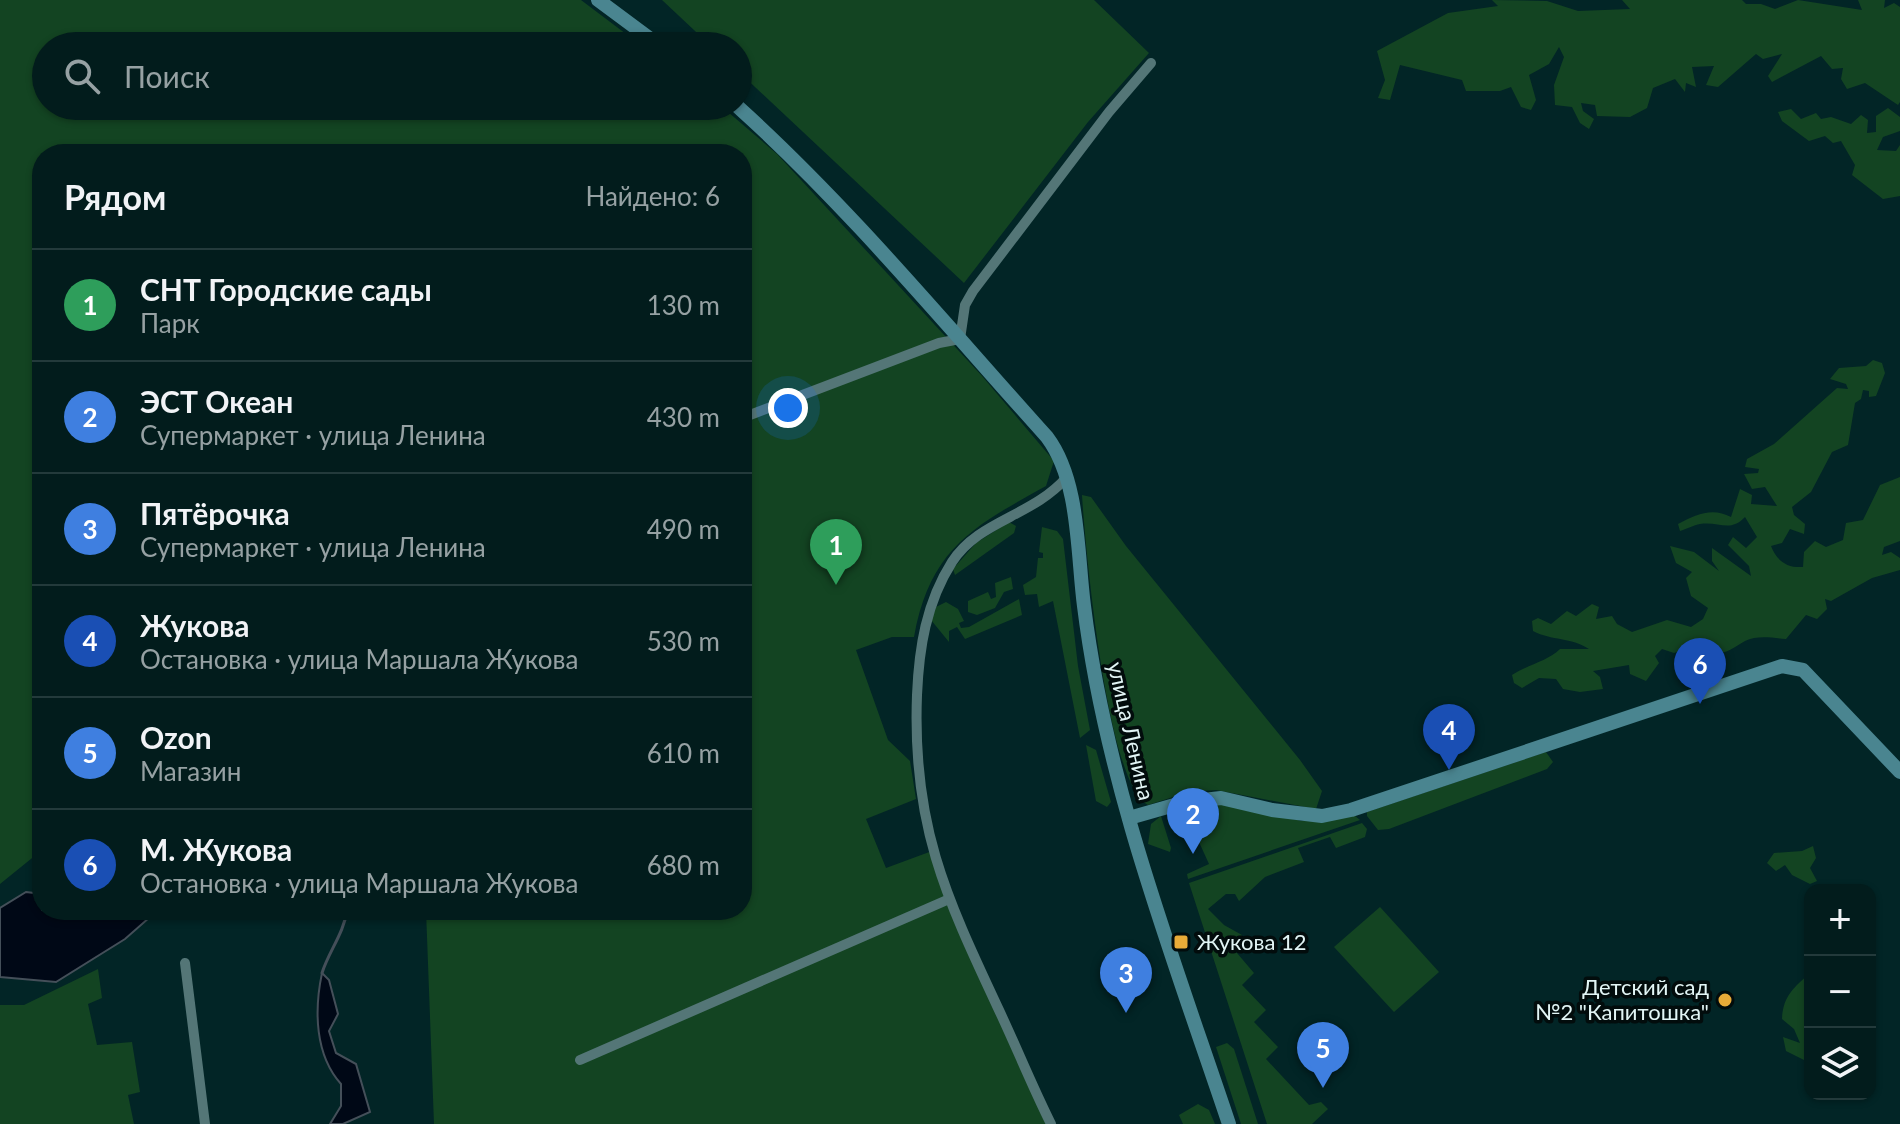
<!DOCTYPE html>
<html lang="ru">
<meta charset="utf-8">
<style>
body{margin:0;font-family:Lato,sans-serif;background:#0c2525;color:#f1f3f6}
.controls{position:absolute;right:24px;bottom:24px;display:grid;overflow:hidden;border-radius:16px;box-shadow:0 2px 6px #0004}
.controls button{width:72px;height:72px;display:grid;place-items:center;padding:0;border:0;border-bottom:2px solid #233a3b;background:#021c1c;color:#f1f3f6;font:40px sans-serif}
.you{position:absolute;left:788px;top:408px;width:28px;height:28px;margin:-20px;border:6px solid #fff;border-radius:50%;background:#1a73e8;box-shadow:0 0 0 12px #1a73e833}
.badge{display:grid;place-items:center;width:52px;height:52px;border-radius:50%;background:#d93025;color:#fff;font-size:26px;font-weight:700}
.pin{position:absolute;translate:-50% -66px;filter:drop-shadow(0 2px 4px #0008)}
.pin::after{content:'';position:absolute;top:42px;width:28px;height:24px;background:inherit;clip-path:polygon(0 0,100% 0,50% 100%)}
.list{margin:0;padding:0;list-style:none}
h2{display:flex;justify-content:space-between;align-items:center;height:104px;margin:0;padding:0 32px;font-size:34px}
h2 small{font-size:26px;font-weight:400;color:#96a1a3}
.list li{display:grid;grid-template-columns:52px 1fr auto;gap:24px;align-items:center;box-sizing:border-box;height:112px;padding:0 32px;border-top:2px solid #233a3b}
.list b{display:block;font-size:30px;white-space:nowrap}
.list p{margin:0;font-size:26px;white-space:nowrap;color:#96a1a3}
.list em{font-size:26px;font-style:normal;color:#96a1a3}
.icon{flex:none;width:44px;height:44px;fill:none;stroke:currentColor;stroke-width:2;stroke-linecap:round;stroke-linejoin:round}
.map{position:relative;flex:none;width:1900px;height:1124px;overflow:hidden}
.search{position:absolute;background:#021c1c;box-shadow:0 2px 6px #0004;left:32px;top:32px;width:720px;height:88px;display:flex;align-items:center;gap:20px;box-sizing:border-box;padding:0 28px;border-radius:44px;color:#96a1a3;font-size:30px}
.panel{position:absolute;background:#021c1c;box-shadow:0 2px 6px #0004;left:32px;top:144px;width:720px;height:776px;border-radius:32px}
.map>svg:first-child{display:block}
.green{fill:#134422}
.water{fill:#000816;stroke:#444f59;stroke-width:2}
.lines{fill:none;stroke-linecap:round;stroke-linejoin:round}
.stream{stroke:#444f59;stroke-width:3}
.minor{stroke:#547677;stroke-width:10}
.secondary{stroke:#4a8590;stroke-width:14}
.poi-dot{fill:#e9ab38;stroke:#020c0c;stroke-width:3}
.labels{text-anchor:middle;stroke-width:7;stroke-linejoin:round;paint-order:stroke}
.street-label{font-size:22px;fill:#e2f5f5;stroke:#020c0c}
.poi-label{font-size:22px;fill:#e2f5f5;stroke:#020c0c;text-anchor:start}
</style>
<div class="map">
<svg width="1900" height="1124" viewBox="0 0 1900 1124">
<rect width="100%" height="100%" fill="#022526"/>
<g class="green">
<path d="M0,0H581L642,46H46V106H721L777,154L982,376L1054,461L1046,486C974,526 930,548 914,637H892L856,650L888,740L910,761L916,799L866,819L886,868L932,851L1051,1124H434L426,910H742V154H42V850L0,884Z"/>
<polygon points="662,0 1094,0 1149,53 1088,122 964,283 738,71 738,46 711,46"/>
<polygon points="1492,0 1547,1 1578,11 1630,9 1622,0 1742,0 1746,4 1761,4 1775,9 1798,0 1862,10 1858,0 1885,0 1884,8 1894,3 1900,7 1900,102 1898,105 1865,83 1847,89 1841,79 1843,68 1832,69 1821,56 1772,82 1768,76 1782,54 1763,59 1756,54 1718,87 1706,85 1714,66 1692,67 1696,87 1686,83 1685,92 1675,79 1653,88 1647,108 1630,117 1597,116 1595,105 1581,103 1583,111 1594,119 1589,129 1580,123 1572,107 1555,105 1554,85 1564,57 1559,47 1549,64 1529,75 1536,100 1531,110 1521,107 1511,87 1500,91 1466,91 1462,80 1400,65 1390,100 1378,98 1385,80 1377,51 1448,13 1498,6"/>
<polygon points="1888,108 1900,117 1900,131 1883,137 1877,150 1896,151 1900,145 1900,196 1883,199 1852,175 1855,165 1841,141 1833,143 1825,136 1809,141 1782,121 1778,112 1791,109 1801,119 1816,113 1821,119 1831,117 1851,124 1861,115 1868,120 1867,133 1876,132 1876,116"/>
<path d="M1873,360L1882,363L1885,373L1876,396L1869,397V391L1863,390L1861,399L1855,403L1848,445L1832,452L1811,492L1792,507L1794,515L1805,524L1804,534L1790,529L1782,543L1771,546C1777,561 1787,568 1803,567L1804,552L1815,541L1826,547L1843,540L1846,523L1863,520L1880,485L1900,477V541L1884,547L1882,555L1891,552L1900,558V570L1872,578L1831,601L1825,599L1827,609L1817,619L1806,615L1786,639C1773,638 1757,635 1745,641C1732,648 1728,654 1713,653L1709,657H1693L1689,648L1674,653L1662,649L1655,656L1659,663L1646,681L1630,674L1629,665L1593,671L1600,677L1603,689L1580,692L1563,689L1556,679L1539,678L1522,688L1514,683L1512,675C1527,665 1548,661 1560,649H1589C1571,637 1552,641 1533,631L1532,621L1538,618L1551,624L1567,611L1576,616L1592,604L1599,607L1596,619L1612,616L1617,624L1632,632L1667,620L1691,627L1703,619L1708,608L1691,596L1686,578L1692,572L1676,563L1670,546L1694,552L1719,571L1712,561V548L1751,576L1749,566L1728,545L1733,537L1746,548L1757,537L1745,517C1730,533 1719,521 1700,524C1694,525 1686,529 1680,531L1678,524C1696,514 1713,507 1731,517L1740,489L1752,495L1751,504L1777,506L1765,487L1752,489L1744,474L1758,473L1759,469L1745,467L1747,459L1774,444L1837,388L1848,389L1846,384L1830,379L1839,368L1866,366Z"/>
<path d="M1082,495L1091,497L1126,546L1300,760L1322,791L1316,809L1216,790L1189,792L1148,805C1107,786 1085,545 1082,495Z"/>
<polygon points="1009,522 1016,526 1014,533 955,575 953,569 976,543"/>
<polygon points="1042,527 1057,531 1063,539 1078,666 1090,730 1080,738 1053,601 1039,607 1037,594 1025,595 1023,585 1036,577 1038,558 1043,558 1043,553 1039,552"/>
<polygon points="1011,577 1013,589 1004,592 995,608 977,615 968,612 968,601 988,592 991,599 996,597 995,583"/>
<polygon points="1019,599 1022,615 965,639 957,627 949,631 949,642 931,620 936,607 946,602 958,609 964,621 959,623 961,628 969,627"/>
<polygon points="1086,745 1096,750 1111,802 1107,807 1096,801"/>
<polygon points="1546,752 1553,762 1547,769 1389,829 1378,830 1367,816 1367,812"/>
<polygon points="1220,804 1302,821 1354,815 1360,820 1188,879 1187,874 1209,864 1183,807"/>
<polygon points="1161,816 1171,848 1170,852 1148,844 1151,824"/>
<polygon points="1362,823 1367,829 1365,837 1336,848 1330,837 1298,848 1304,862 1265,877 1239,901 1235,894 1226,894 1208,909 1224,925 1242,935 1231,946 1254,973 1242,985 1266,1010 1254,1022 1278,1047 1266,1059 1309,1105 1321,1102 1328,1109 1312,1124 1267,1124 1189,883"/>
<polygon points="1813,846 1816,858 1810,868 1817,881 1810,884 1792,875 1785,865 1776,871 1767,863 1774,853 1802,851"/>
<polygon points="1380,907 1439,972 1394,1012 1334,947"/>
<polygon points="98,969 102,998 88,1004 97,1045 132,1042 140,1092 128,1095 134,1124 0,1124 0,1005 24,1005"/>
<path d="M1810,973V1058L1804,1060L1786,1051L1783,1037L1800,1043L1794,1029L1782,1019C1783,995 1795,987 1810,973Z"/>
<polygon points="1227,1043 1234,1049 1258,1124 1241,1124 1216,1047"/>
<polygon points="1198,1104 1209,1110 1215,1124 1183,1124 1179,1115"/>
</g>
<g class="water">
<polygon points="26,892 42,894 42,910 158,910 125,939 56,982 0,977 0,908"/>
<path d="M322,973L329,980L338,1014L329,1031L336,1053L356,1064L370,1112L343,1124H330L341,1106V1084C315,1055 314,1011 322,973Z"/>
</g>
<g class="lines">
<path class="stream" d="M322,973C329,951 344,933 347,910"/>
<g class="minor">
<polyline points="742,418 939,343 960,339 965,305 973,291 1109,112 1151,63"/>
<polyline points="185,963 205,1124"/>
<polyline points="580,1060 947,900"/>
<path d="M1051,1124C1032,1086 1016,1046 998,1008C945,895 912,824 917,695C919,648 926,603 952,562C979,520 1032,517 1067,477"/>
</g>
<g class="secondary">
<polyline points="598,0 660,46"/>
<path d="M737,106C849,207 946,325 1047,437C1080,481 1077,553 1084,606C1106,784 1172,954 1229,1124"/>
<polyline points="1129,818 1185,802 1221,798 1272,810 1322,816 1351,810 1782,666 1803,670 1900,772"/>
</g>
</g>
<g class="poi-dot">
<rect x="1173" y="934" width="16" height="16" rx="4"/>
<circle cx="1725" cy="1000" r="8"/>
</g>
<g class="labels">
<g class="street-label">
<text transform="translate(1131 731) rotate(77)" y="8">улица Ленина</text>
</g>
<g class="poi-label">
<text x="1197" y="950">Жукова 12</text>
<text x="1709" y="995" text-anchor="end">Детский сад<tspan x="1709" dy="25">№2 "Капитошка"</tspan></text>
</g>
</g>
</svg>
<div class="controls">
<button>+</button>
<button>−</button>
<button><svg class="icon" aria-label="layers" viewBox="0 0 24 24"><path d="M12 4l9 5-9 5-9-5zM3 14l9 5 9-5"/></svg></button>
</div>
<div class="you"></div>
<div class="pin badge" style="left:836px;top:585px;background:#2e9e5b">1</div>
<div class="pin badge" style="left:1193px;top:854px;background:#3f7fe0">2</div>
<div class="pin badge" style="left:1126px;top:1013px;background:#3f7fe0">3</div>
<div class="pin badge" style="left:1449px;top:770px;background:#1a4fb4">4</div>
<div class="pin badge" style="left:1323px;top:1088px;background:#3f7fe0">5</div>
<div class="pin badge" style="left:1700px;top:704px;background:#1a4fb4">6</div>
<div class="search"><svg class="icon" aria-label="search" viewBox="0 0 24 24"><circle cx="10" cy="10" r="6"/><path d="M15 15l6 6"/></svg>Поиск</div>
<section class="panel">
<h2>Рядом<small>Найдено: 6</small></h2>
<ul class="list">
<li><span class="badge" style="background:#2e9e5b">1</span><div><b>СНТ Городские сады</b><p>Парк</p></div><em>130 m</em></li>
<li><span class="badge" style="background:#3f7fe0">2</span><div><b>ЭСТ Океан</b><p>Супермаркет · улица Ленина</p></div><em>430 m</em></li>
<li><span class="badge" style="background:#3f7fe0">3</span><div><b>Пятёрочка</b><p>Супермаркет · улица Ленина</p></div><em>490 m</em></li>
<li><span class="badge" style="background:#1a4fb4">4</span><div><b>Жукова</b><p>Остановка · улица Маршала Жукова</p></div><em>530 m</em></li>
<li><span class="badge" style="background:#3f7fe0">5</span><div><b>Ozon</b><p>Магазин</p></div><em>610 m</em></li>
<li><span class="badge" style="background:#1a4fb4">6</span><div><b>М. Жукова</b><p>Остановка · улица Маршала Жукова</p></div><em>680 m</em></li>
</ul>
</section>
</div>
